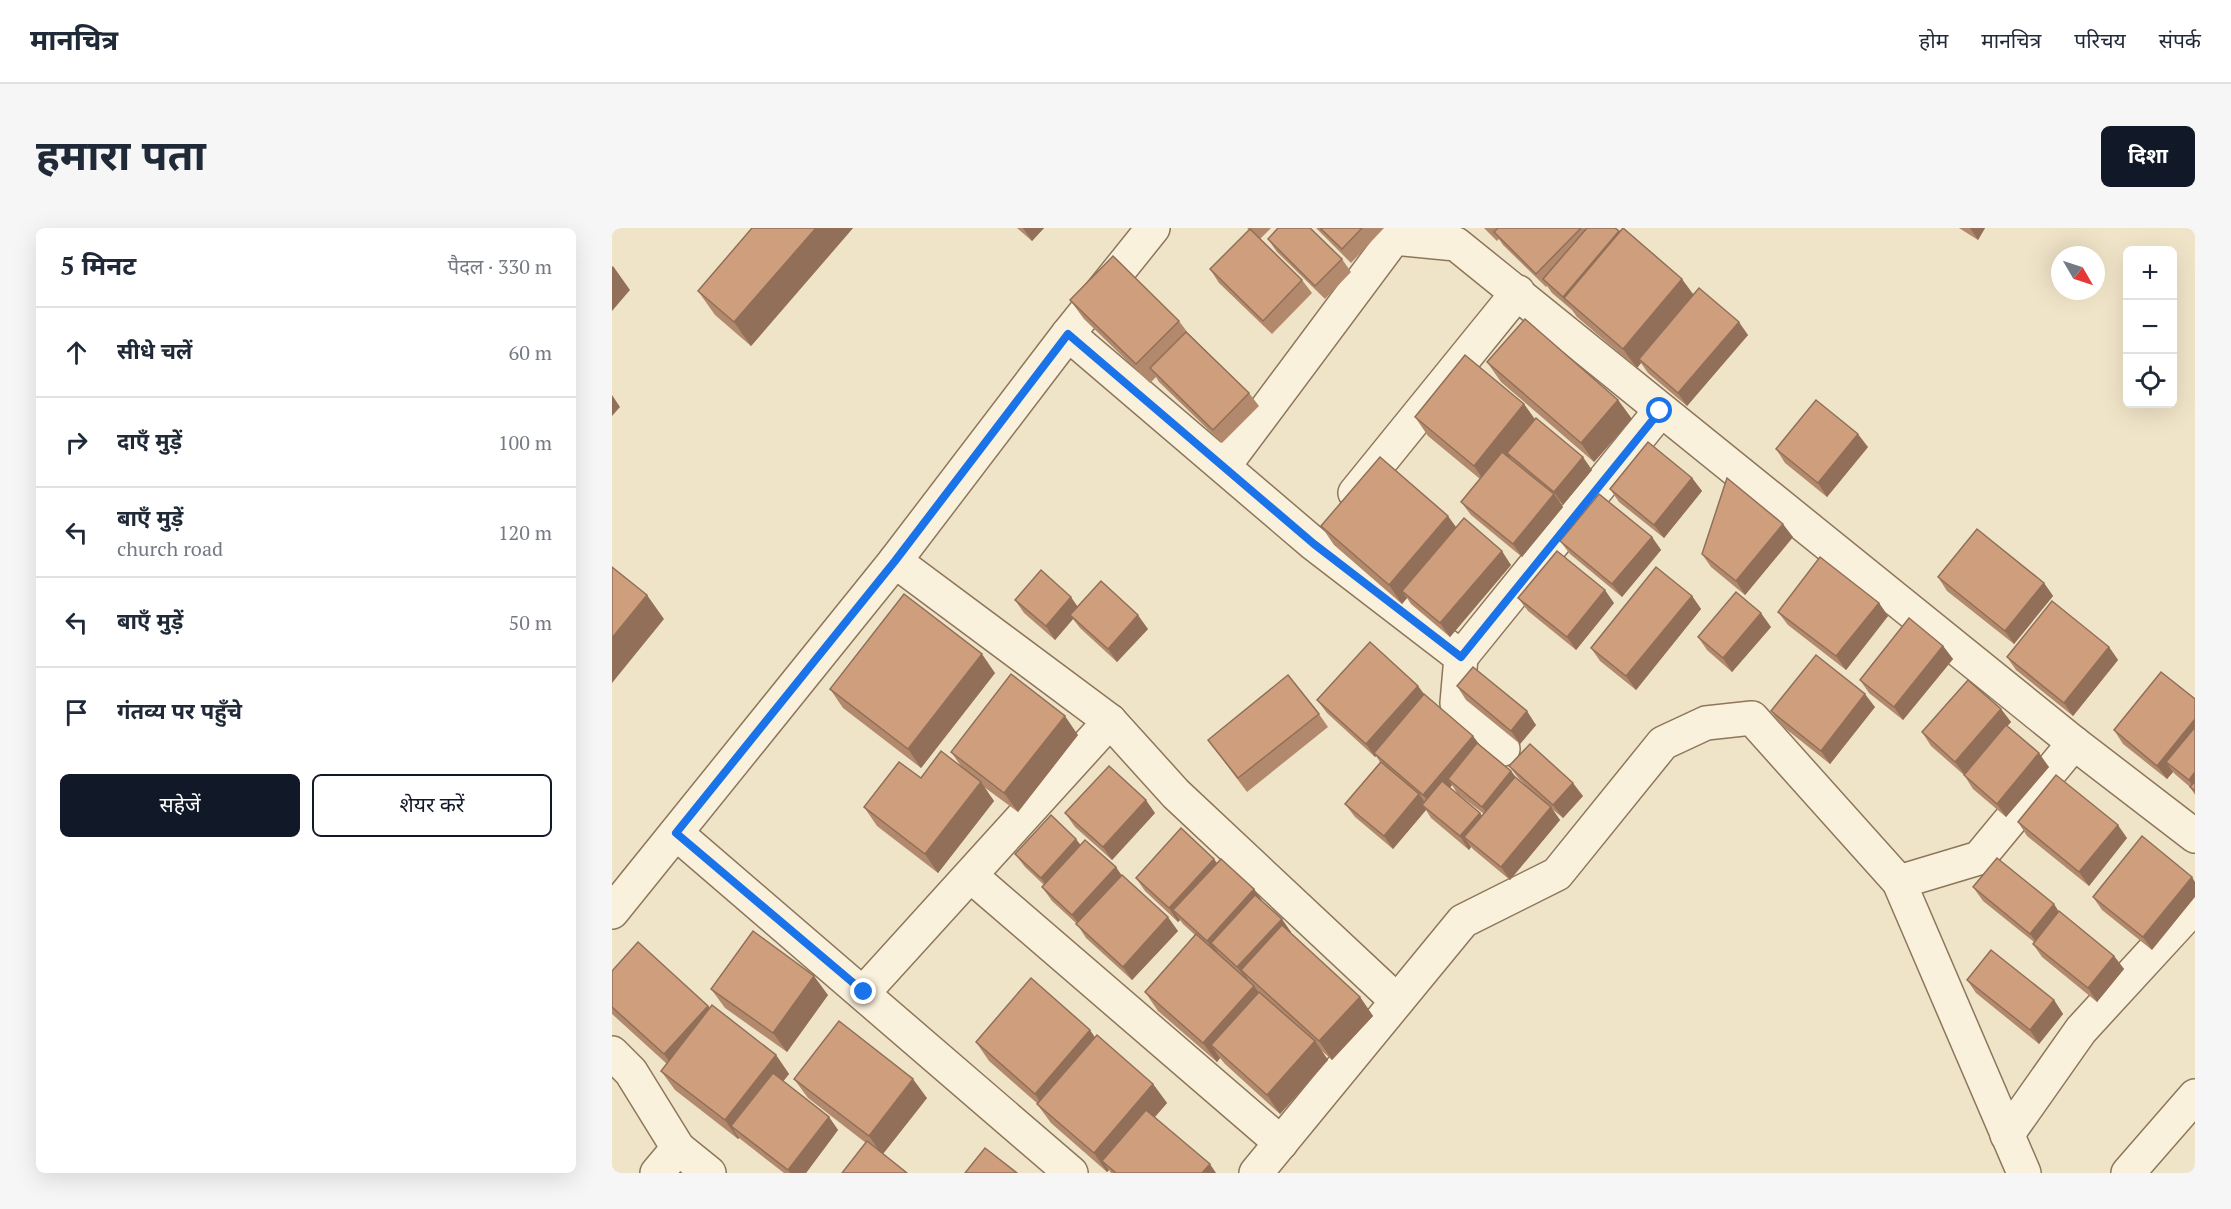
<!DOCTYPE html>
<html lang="hi">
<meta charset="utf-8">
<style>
body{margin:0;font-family:"PT Serif","Noto Sans Devanagari",serif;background:#f6f6f7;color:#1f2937}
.controls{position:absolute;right:18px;top:18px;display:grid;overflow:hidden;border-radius:9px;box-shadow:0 6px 24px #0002}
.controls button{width:54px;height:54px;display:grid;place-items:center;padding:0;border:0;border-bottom:2px solid #e0e1e3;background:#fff;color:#1f2937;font:30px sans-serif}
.compass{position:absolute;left:1439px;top:18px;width:54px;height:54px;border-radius:50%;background:#fff;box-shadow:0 6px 24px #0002;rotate:129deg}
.stop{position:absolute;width:18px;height:18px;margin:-14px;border:4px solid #1a73e8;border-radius:50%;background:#fff}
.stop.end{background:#1a73e8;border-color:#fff;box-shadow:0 2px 6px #0008}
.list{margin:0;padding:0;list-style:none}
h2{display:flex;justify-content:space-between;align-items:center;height:78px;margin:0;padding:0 24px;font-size:26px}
h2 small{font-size:20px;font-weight:400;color:#747a83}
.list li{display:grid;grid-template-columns:39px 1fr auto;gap:18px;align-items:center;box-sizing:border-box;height:90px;padding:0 24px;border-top:2px solid #e0e1e3}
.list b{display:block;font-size:22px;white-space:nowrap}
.list p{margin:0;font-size:20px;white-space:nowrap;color:#747a83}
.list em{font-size:20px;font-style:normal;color:#747a83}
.actions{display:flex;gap:12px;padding:18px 24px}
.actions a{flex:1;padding:14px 0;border:2px solid #111827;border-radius:9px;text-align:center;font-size:21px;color:#111827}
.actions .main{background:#111827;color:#fff}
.icon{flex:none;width:33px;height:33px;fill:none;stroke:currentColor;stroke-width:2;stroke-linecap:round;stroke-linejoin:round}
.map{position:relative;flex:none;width:1583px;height:945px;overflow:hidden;border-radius:9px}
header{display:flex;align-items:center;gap:36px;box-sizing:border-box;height:84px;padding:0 30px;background:#fff;border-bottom:2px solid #e0e1e3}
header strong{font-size:28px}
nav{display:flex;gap:33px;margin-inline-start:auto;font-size:21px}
.intro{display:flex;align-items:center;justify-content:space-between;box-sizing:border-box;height:144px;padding:0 36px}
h1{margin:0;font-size:42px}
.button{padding:15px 27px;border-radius:9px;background:#111827;color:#fff;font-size:21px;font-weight:700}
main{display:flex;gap:36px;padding:0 36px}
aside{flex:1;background:#fff;border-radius:9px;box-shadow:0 6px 24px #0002}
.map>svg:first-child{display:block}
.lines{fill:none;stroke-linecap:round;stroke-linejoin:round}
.minor-casing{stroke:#8d765c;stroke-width:36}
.minor{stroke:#faf1dc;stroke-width:33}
.wall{fill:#b2896c;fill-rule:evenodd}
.shaded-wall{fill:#916f58}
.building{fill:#cf9f7d;stroke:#916f58;stroke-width:1.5}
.route{stroke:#1a73e8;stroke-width:8}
</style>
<header>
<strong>मानचित्र</strong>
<nav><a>होम</a><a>मानचित्र</a><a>परिचय</a><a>संपर्क</a></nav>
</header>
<div class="intro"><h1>हमारा पता</h1><a class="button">दिशा</a></div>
<main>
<aside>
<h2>5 मिनट<small>पैदल · 330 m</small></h2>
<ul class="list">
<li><svg class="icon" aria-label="ahead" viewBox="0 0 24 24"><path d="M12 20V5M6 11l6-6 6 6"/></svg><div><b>सीधे चलें</b></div><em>60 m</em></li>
<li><svg class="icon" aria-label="right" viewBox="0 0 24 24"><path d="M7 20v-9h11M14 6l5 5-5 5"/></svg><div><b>दाएँ मुड़ें</b></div><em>100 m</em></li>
<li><svg class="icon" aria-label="left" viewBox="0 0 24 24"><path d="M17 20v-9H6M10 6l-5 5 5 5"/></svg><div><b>बाएँ मुड़ें</b><p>church road</p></div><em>120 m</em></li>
<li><svg class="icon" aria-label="left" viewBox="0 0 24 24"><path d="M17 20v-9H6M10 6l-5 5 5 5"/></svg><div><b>बाएँ मुड़ें</b></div><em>50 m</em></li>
<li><svg class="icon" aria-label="arrive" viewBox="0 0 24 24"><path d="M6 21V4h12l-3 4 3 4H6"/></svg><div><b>गंतव्य पर पहुँचे</b></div></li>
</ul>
<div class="actions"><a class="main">सहेजें</a><a>शेयर करें</a></div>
</aside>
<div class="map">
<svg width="1583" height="945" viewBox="0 0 1583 945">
<rect width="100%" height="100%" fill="#f0e4c8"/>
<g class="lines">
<defs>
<g id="minor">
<polyline points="456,106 702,316 849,429 845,475 891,521"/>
<polyline points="612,238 782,10 844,16 1462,515 1583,608"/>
<polyline points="743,265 906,64"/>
<polyline points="283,333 498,493 564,566 785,773"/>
<polyline points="849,429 1048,183"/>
<polyline points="64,605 459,945"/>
<polyline points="359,648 669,915"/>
<polyline points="1287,654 1367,630 1462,515"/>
<polyline points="0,684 283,333 456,106 541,0"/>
<polyline points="252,764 498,493"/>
<polyline points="0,825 19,844 66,920 97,945"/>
<polyline points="1395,907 1469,802 1583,678"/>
<polyline points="45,945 66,920"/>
<polyline points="644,945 851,693 945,646 1051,515 1094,495 1140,490 1287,654 1412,945"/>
<polyline points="1516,945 1583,868"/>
</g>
</defs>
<use href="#minor" class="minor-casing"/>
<use href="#minor" class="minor"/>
</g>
<g class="wall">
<polygon points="140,0 241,0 139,118 103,87 86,63"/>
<polygon points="405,0 432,0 420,13"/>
<polygon points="635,0 659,0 648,11 690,52 700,65 660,106 607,55 598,41 637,2"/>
<polygon points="704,0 772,0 739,35"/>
<polygon points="872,0 1003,0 1082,67 1136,107 1075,178 1036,145 1029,135 1025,140 965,89 960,82 940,65 935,58 934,59 891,17 887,11 885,13"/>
<polygon points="1347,0 1373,0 1366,12"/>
<polygon points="656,11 730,31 739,44 713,71 665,24"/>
<polygon points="458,72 567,93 576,105 637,165 647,178 610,215 547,154 544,149 538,155 472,91"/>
<polygon points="875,134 1006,172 1020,191 982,234 889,154"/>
<polygon points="912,176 923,191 980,242 951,277 948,274 951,279 910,329 859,287 849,274 868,251 816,208 803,189"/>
<polygon points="1256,219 1215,269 1173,235 1164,221"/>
<polygon points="1080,250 1090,263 1052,310 1007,274 998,261"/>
<polygon points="709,298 844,299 899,337 838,409 799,376 795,370 790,376 722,317"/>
<polygon points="1040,309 1049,322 1010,369 958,326 948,313"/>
<polygon points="1181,309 1133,367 1099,339 1090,326"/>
<polygon points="1326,349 1432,355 1441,368 1402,416 1335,363"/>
<polygon points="1080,368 1089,381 1024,462 988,433 979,420"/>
<polygon points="906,370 1002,375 964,422 916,383"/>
<polygon points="403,372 466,379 536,401 505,434 468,400 461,391 443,412 412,385"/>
<polygon points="1267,375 1276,388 1234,442 1176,397 1166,384"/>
<polygon points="1159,399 1120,444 1095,422 1086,409"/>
<polygon points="1331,418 1341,431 1291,492 1257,465 1248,452"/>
<polygon points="1497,419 1506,432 1461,488 1404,442 1395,429"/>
<polygon points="383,445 309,540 231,480 218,461"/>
<polygon points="845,458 924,497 908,516 854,472"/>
<path d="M812,466L868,517L899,543L905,551L925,568L907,551L897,538L971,568L951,590L940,581L948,592L898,652L862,622L859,619L857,622L819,590L814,582L781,621L743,589L733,576L768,534L764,528L763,529L715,485L705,472ZM840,557L845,565L872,586L870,588L868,585L838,560Z"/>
<polygon points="1583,471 1583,567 1578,559 1564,547 1561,544 1555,551 1511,516 1502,502"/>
<polygon points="1263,479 1218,536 1169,497 1159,483"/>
<polygon points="1389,481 1399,494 1395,498 1437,539 1394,589 1361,561 1352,547 1319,518 1310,504"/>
<polygon points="707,486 716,499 635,564 596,512"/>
<polygon points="466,507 406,584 372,559 382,573 326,645 265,598 252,579 309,550 349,538 339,524"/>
<polygon points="453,585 543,585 500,632 463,599"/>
<polygon points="1406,594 1515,610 1477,658 1415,608"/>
<polygon points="1530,608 1540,722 1490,682 1481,669"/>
<polygon points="469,617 509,647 566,703 520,752 474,710 465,696 440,673 430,659 432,657 413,639 403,626"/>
<polygon points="605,635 642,661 651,674 679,704 678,705 748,769 761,788 720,832 710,823 716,832 668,886 613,836 608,830 605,834 546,783 533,764 583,707 571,696 568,692 566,694 533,663 524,650"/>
<polygon points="1361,659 1447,684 1502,728 1512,741 1485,774 1430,729 1421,716 1422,714 1371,673"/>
<polygon points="0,743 96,778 98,780 164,827 177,846 171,853 217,889 226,902 194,945 172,945 127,910 126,911 63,862 49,843 55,836 0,786"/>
<polygon points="1355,752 1442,772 1451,786 1427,816 1364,765"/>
<polygon points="99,761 216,767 175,824 113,780"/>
<polygon points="483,809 541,856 555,875 543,889 604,945 499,945 497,942 495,944 439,895 425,876 426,876 377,833 364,814"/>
<polygon points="182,851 315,870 271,926 254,915 196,870"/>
</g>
<g class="shaded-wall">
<polygon points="204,0 241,0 139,118 122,94"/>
<polygon points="411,0 432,0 420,13"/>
<polygon points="1358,0 1373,0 1366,12"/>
<polygon points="1007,3 1017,17 952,70 960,83 951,69"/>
<polygon points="1,38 18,62 0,83 0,39"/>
<polygon points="1070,51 1084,70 1027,131 1029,135 1025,140 1011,121"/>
<polygon points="1127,94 1136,107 1075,178 1066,165"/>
<polygon points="0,167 8,179 0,188"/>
<polygon points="1006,172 1020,191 982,234 969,215"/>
<polygon points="912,176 925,195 895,225 898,229 875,257 862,238"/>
<polygon points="1246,206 1256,219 1215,269 1206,255"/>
<polygon points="971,229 980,242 951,277 942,264"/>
<polygon points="1080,250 1090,263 1052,310 1042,297"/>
<polygon points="942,266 951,279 910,329 901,316"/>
<polygon points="836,288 850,307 790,363 795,370 790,376 777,357"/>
<polygon points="1171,296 1181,309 1133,367 1124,353"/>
<polygon points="1040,309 1049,322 1010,369 1000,356"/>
<polygon points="890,323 899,337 838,409 828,395"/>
<polygon points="1432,355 1441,368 1402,416 1393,403"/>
<polygon points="993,362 1002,375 964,422 955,409"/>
<polygon points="35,367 52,391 0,455 0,410"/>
<polygon points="1080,368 1089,381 1024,462 1014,448"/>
<polygon points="459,369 468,382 458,387 461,391 443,412 434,398"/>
<polygon points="1267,375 1276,388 1234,442 1224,428"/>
<polygon points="1149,385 1159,399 1120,444 1111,430"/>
<polygon points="526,387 536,401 505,434 496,421"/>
<polygon points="1331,418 1341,431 1291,492 1282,479"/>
<polygon points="1497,419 1506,432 1461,488 1452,475"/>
<polygon points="370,426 383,445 309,540 296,521"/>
<polygon points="806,458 816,471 762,525 764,528 763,529 754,516"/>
<polygon points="1253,466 1263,479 1218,536 1209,523"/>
<polygon points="1389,481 1399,494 1353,547 1343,534"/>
<polygon points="915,483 924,497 908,516 899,503"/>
<polygon points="453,488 466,507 406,584 392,565"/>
<polygon points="1583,491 1583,516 1554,534 1561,544 1555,551 1545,538"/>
<polygon points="861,508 871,521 836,551 840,557 821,580 811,567"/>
<polygon points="1427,525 1437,539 1394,589 1385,576"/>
<polygon points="899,543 909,556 880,592 870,579"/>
<polygon points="1583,544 1583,561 1577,552"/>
<polygon points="369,554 382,573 326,645 313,626"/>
<polygon points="961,555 971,568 951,590 941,577"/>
<polygon points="807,566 816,579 810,577 814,582 781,621 772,608"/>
<polygon points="534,572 543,585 500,632 491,619"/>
<polygon points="939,579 948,592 898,652 889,639"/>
<polygon points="868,585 877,598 852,609 859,619 857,622 848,608"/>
<polygon points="1506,597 1515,610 1477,658 1467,644"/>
<polygon points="464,611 474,624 439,663 429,650"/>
<polygon points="602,631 612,644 561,682 568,692 566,694 557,680"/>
<polygon points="504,639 513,652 470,700 460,687"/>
<polygon points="1580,649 1583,654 1583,669 1540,722 1531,709"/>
<polygon points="642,661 651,674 599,715 606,724 604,726 595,713"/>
<polygon points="1442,676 1451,690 1428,719 1418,706"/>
<polygon points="556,689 566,703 520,752 511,739"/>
<polygon points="670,691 679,704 637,750 629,742 636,751 635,752 625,739"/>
<polygon points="1502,728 1512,741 1485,774 1476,760"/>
<polygon points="202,748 216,767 175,824 161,805"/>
<polygon points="642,758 656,777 599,817 608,830 605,834 591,815"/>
<polygon points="748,769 761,788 720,832 707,813"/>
<polygon points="1442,772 1451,786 1427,816 1418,802"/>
<polygon points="96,778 110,797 66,846 52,826"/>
<polygon points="478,802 491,821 436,885 423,866"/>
<polygon points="703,813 716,832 668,886 655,867"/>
<polygon points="164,827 177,846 130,906 119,898 127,910 126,911 113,892"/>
<polygon points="301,851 315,870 270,927 257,908"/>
<polygon points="541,856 555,875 498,940 490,933 497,942 495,944 482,925"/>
<polygon points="217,889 226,902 194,945 178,945 176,942"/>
<polygon points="598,936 604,945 590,945"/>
</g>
<g class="building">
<polygon points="140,0 204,0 122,94 86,63"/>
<polygon points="666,0 698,0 730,31 703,58 656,11"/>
<polygon points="708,0 750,0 730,21"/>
<polygon points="886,0 969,0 924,46 882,4"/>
<polygon points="975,0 1003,0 1007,3 951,69 931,51"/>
<polygon points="1011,0 1070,51 1011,121 952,70"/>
<polygon points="638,1 690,52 651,93 598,41"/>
<polygon points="501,28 567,93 524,136 458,72"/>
<polygon points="1087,60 1127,94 1066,165 1027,131"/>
<polygon points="913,91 1006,172 969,215 875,134"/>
<polygon points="574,104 637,165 601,202 538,140"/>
<polygon points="853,127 912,176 862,238 803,189"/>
<polygon points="1204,172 1246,206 1206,255 1164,221"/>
<polygon points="924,190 971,229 942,264 895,225"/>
<polygon points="1036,214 1080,250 1042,297 998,261"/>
<polygon points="890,224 942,266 901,316 849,274"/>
<polygon points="768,229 836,288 777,357 709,298"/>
<polygon points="1115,250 1171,296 1124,353 1090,326"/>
<polygon points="987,266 1040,309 1000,356 948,313"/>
<polygon points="852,290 890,323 828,395 790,363"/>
<polygon points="1365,301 1432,355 1393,403 1326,349"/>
<polygon points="945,323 993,362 955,409 906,370"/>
<polygon points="1208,329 1267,375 1224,428 1166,384"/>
<polygon points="0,339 35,367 0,410"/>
<polygon points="1044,339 1080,368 1014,448 979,420"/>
<polygon points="429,342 459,369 434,398 403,372"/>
<polygon points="489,353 526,387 496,421 458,387"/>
<polygon points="1124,364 1149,385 1111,430 1086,409"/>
<polygon points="292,366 370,426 296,521 218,461"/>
<polygon points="1440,373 1497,419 1452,475 1395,429"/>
<polygon points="1297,390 1331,418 1282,479 1248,452"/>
<polygon points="758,414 806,458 754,516 705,472"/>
<polygon points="1204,427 1253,466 1209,523 1159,483"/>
<polygon points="861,439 915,483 899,503 845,458"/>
<polygon points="1549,444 1583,471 1583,491 1545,538 1502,502"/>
<polygon points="399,446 453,488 392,565 339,524"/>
<polygon points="676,447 707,486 626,550 596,512"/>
<polygon points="1356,452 1389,481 1343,534 1310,504"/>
<polygon points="812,466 861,508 811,567 762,525"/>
<polygon points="1394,497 1427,525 1385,576 1352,547"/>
<polygon points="1583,499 1583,544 1577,552 1554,534"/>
<polygon points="865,515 899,543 870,579 836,551"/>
<polygon points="918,516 961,555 941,577 897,538"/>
<polygon points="329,523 369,554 313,626 252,579 287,534 309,550"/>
<polygon points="769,534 807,566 772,608 733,576"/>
<polygon points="497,538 534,572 491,619 453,585"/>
<polygon points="1444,547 1506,597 1467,644 1406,594"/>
<polygon points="903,549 939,579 889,639 852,609"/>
<polygon points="830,553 868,585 848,608 810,577"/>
<polygon points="1583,553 1583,563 1578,559"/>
<polygon points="439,587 464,611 429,650 403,626"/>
<polygon points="569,600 602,631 557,680 524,650"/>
<polygon points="1530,608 1580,649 1531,709 1481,669"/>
<polygon points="473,612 504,639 460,687 430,659"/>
<polygon points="1385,630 1442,676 1418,706 1361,659"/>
<polygon points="609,631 642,661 595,713 561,682"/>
<polygon points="510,647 556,689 511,739 464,696"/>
<polygon points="643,667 670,691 625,739 599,715"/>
<polygon points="1447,683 1502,728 1476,760 1421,716"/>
<polygon points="670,697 748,769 707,813 629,742"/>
<polygon points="141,703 202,748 161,805 99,761"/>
<polygon points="584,706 642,758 591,815 533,764"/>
<polygon points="26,714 96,778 52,826 0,779 0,743"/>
<polygon points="1379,722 1442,772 1418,802 1355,752"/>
<polygon points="419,750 478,802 423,866 364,814"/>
<polygon points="647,764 703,813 655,867 599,817"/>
<polygon points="100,777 164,827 113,892 49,843"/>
<polygon points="227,793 301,851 257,908 182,851"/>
<polygon points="485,807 541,856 482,925 425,876"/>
<polygon points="161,845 217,889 176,942 119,898"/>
<polygon points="534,882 598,936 590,945 504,945 490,933"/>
<polygon points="255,913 295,945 230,945"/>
<polygon points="373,920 405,945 353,945"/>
</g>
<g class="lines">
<polyline class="route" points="252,764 64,605 283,333 456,106 702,316 849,429 1048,183"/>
</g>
</svg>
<div class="controls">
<button>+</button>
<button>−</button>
<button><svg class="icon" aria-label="locate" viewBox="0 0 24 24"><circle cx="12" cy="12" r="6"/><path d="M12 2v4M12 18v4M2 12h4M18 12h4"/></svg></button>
</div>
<svg class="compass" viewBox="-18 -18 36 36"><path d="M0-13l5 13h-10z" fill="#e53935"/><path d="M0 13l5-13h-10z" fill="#747a83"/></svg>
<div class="stop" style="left:1048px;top:183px"></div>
<div class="stop end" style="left:252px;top:764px"></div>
</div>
</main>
